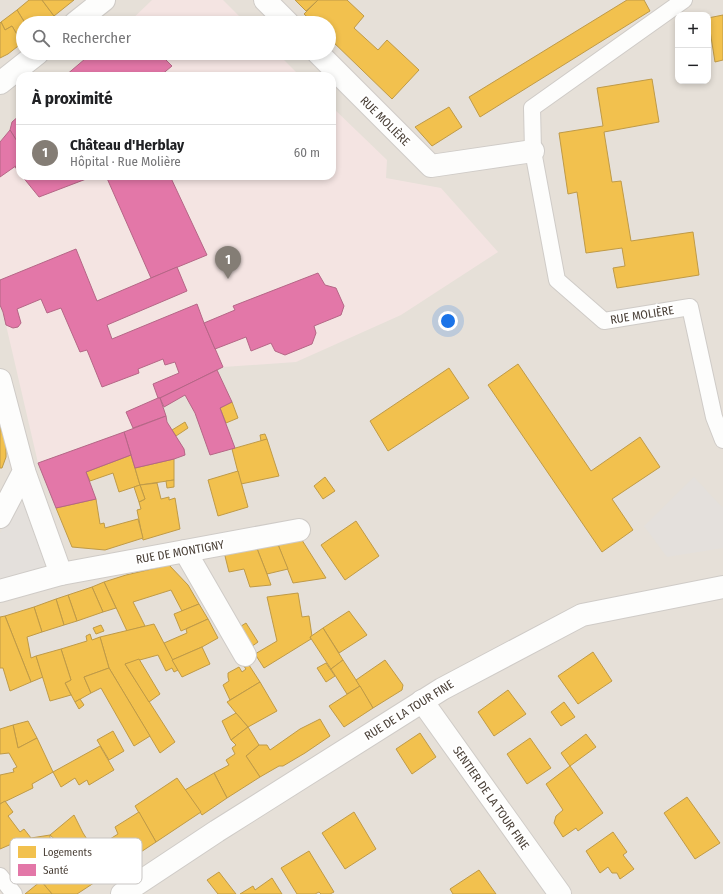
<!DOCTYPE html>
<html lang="fr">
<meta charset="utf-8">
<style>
body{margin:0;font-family:"Fira Sans Condensed",sans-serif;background:#f2f2f2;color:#202124}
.controls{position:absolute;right:12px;top:12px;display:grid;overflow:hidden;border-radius:8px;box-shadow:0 2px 6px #0003}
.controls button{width:36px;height:36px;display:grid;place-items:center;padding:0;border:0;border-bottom:1px solid #e0e0e0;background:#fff;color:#202124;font:20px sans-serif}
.you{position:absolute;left:448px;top:321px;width:14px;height:14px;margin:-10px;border:3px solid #fff;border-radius:50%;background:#1a73e8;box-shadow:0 0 0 6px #1a73e833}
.badge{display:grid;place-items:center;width:26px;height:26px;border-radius:50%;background:#847d75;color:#fff;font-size:13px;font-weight:700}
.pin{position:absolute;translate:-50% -33px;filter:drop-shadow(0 1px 2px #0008)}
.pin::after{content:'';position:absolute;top:21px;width:14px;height:12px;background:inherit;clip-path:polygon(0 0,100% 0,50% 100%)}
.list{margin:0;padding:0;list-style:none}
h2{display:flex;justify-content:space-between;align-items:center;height:52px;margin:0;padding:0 16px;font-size:17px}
h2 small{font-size:13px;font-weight:400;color:#757577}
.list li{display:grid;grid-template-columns:26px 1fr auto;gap:12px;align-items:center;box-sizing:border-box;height:56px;padding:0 16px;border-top:1px solid #e0e0e0}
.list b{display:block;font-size:15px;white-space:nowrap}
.list p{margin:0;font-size:13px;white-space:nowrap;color:#757577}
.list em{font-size:13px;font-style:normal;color:#757577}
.icon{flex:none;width:22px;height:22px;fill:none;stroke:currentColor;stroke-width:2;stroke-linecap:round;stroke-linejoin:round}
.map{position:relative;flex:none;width:723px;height:894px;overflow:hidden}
.search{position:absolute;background:#fff;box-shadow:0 2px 6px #0003;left:16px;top:16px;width:320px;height:44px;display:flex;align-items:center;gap:10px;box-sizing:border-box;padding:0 14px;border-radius:22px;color:#757577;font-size:15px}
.panel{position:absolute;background:#fff;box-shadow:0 2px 6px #0003;left:16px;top:72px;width:320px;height:108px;border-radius:12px}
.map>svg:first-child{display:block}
.residential{fill:#e6e0d8;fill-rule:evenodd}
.medical{fill:#f4e4e2}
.parking{fill:#e4e0dc}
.homes{fill:#f2c14e;stroke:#bf9a47}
.health{fill:#e377a8;stroke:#b56686}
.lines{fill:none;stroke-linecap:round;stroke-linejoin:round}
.service-casing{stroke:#cfcbc7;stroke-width:18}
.minor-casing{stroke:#cfcbc7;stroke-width:24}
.tertiary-casing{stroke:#cfcbc7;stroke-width:24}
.service{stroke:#fdfdfc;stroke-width:16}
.minor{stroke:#fdfdfc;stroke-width:22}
.tertiary{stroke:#fdfdfc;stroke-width:22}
.labels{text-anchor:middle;stroke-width:4;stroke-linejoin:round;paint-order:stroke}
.street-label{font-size:12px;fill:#493f36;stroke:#fff}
.key{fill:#fff;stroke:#c8c5c3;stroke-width:1}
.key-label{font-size:11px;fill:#493f36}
</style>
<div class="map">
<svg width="723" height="894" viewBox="0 0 723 894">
<rect width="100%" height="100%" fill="#f2efeb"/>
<path class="residential" d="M0,0H723V894H0ZM678,15H708V81H678ZM23,23H329V53H23ZM20,76H332V176H20Z"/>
<g class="medical">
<polygon points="152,0 223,0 246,23 128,23"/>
<polygon points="92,53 277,53 300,76 65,76"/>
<polygon points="332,107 387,160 386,178 441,188 498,252 401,315 296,362 223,367 160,398 166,416 38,463 3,312 0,305 0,142 10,130 12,122 20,115 20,176 332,176"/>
</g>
<g class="parking">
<polygon points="694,477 720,505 723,507 723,548 667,557 644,526"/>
<polygon points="24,491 49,566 0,580 0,533"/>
</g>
<g class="homes">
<polygon points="29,0 42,0 54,16 46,23 25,23 17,10"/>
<polygon points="42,0 74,0 54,16"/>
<polygon points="295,0 318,0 306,11"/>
<polygon points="318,0 347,0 364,16 354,28 378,50 387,40 419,70 392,99 329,38 329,23 314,23 304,14"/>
<polygon points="627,0 644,0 650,11 480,117 469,97"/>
<polygon points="17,10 25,23 23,23 23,42 22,43 12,26 5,30 1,22"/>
<polygon points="723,15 723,60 715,62 708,18"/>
<polygon points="1,22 5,30 12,26 22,43 8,54 0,58 0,23"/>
<polygon points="652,79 659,122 604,132 612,182 621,181 631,241 693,232 699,275 617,288 613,268 625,266 622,248 586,253 577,192 568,194 559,133 603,126 597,88"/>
<polygon points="449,107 462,127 432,146 415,127"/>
<polygon points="518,364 591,471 640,437 660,467 612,499 633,530 602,552 488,385"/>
<polygon points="449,368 469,398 388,451 370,421"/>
<polygon points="232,402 238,418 226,423 220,408"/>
<polygon points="185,422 188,428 176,436 172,430"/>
<polygon points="0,426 6,442 6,457 2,468 0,468"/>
<polygon points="265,434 267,439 261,441 260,435"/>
<polygon points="267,439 279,476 241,484 232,449"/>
<polygon points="131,455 140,485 119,492 113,473 90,481 86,472"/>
<polygon points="174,459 174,480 140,485 135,468"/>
<polygon points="238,471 248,507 218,516 208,480"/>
<polygon points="325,477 335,491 323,499 314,486"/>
<polygon points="174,480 174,487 167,488 166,481"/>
<polygon points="157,483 161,499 169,497 169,500 175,498 180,529 143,540 137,510 141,509 139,502 145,499 140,485"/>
<polygon points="140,485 145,499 139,502 134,487"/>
<polygon points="96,499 100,524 104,523 105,528 138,519 143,538 105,550 72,547 56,508"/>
<polygon points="356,521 379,556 345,580 321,545"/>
<polygon points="300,537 326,578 293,583 277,542"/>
<polygon points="277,542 288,569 267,574 256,546"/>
<polygon points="256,546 267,574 271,585 250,587 244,569 229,572 224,552"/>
<polygon points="169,565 188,585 199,604 182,611 171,590 133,602 145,626 127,631 104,582 126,575"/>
<polygon points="104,582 116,608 103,612 92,587"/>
<polygon points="92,587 103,612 77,621 68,595"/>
<polygon points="298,593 302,617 309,616 312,636 310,637 311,639 264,668 255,654 277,641 267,597"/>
<polygon points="68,595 77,621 64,625 56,599"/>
<polygon points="56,599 64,625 42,632 34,607"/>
<polygon points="199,604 208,619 181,631 174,614"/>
<polygon points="34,607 42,632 27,637 31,658 36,656 43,677 31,682 5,616"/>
<polygon points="349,611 367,635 339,653 323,628"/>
<polygon points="5,616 31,682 10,691 3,668 0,668 0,617"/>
<polygon points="208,619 218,638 202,647 172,660 164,643 187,633 186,629"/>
<polygon points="246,623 258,642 251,647 238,628"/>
<polygon points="154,624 178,670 174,672 172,668 166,671 158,655 125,664 175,742 160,753 109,668 100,637"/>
<polygon points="101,625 104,631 96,634 93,628"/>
<polygon points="323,628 343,660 331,669 310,637"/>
<polygon points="90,634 92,640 100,637 109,668 84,677 91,693 75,702 65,683 71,680 61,649 87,641 86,636"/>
<polygon points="202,647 210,664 182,677 172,660"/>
<polygon points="61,649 71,680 65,683 71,695 50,701 36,656"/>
<polygon points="593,652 612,681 578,704 558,676"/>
<polygon points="139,659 160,694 149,702 125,664"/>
<polygon points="343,660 360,686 347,694 331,669"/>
<polygon points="385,660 403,685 402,690 373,708 356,680"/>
<polygon points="247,662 260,682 230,700 223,685 229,681 228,677 228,673 239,667 242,672 246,669 243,665"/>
<polygon points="326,663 335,676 326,682 317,668"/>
<polygon points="109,668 150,736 134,746 101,688 91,693 84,677"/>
<polygon points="260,682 277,711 248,727 236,713 227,702"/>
<polygon points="360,686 373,708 344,727 329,706"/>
<polygon points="508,690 526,714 494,736 478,712"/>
<polygon points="80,699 84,705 79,709 75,702"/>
<polygon points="564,702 575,717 561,726 551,712"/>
<polygon points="236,713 248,727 231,740 222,721"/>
<polygon points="320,719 330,736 305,753 283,766 279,766 260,777 246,756 259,745 267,745 270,750 300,729"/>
<polygon points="28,721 37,738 18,748 13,725"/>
<polygon points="13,725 18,748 37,738 53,772 32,784 33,788 0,804 0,775 14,772 13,769 17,767 9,753 0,754 0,729"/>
<polygon points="248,727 259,745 246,756 260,777 227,798 214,773 229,765 226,760 235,754 232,748 236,745 231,740"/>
<polygon points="113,731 124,751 109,760 97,740"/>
<polygon points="420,733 436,757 412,774 396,749"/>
<polygon points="586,734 596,747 570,766 561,753"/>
<polygon points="530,738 551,768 527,784 507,754"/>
<polygon points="100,746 114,770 89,785 87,780 79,785 75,778 61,787 53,772"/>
<polygon points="570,766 603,813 578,831 576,828 563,837 554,823 556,816 563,810 546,784"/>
<polygon points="214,773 227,798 202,815 185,790"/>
<polygon points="177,778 201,812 156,842 135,806"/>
<polygon points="687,797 720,843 695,859 664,813"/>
<polygon points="5,801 13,812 8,816 20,832 24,829 31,838 21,840 0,849 0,804"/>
<polygon points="139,812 156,842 109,873 94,849 118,834 115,827"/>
<polygon points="354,812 376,849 345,869 322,833"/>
<polygon points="74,815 83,833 109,873 77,894 52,894 41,881 73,856 50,835"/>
<polygon points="613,832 627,852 623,855 634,869 620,879 617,873 612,873 608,867 600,873 586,851"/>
<polygon points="50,835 50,843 32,845 31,838"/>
<polygon points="309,851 334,892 330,894 321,894 319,892 315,894 297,894 281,868"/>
<polygon points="479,870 496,894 453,894 450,889"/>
<polygon points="219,872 236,894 218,894 207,880"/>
<polygon points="272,878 282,894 240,894 253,886 255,890"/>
<polygon points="41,881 52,894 25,894"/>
</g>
<g class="health">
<polygon points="92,53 159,53 172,66 160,76 65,76"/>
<polygon points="20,115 20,146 10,130 12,122"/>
<polygon points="10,130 20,146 20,163 0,177 0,142"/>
<polygon points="20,163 20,173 15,167"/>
<polygon points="22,176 94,176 39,197"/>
<polygon points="106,176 170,176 207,255 151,278"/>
<polygon points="76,249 97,301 177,267 187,291 107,325 112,339 197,304 204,323 223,367 160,398 158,398 153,384 179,373 175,362 165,365 163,359 138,369 139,373 102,387 87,350 80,352 61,308 47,313 41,299 17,309 21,323 18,327 13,328 6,325 3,312 0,305 0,280"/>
<polygon points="318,273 325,285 336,288 344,306 341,315 314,326 316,333 312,344 285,355 275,351 271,343 251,351 246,337 215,349 204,323 235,310 233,306"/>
<polygon points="217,370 232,402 220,408 235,448 210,455 195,413 185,395 164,407 160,398"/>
<polygon points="158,398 160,398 166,416 133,428 126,412"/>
<polygon points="166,416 167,422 184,449 185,455 174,459 135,468 124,432"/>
<polygon points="124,432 131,455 86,472 96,499 56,508 38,463"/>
</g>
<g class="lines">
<defs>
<g id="service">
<polyline points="684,0 532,108 533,151 557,280 604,321 690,307 714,417 723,440"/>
<polyline points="0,876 14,894"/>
</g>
<g id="minor">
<polyline points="265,0 288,23"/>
<polyline points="318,53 431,166 533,151"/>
<polyline points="24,471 61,574"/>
<polyline points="185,551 245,655"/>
<polyline points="0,591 61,574 299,530"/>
<polyline points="422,701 560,894"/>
<polyline points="122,894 217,831 442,689 582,615 723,587"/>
</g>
<g id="tertiary">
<polyline points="75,23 104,0"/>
<polyline points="0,83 38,53"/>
<polyline points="0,380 24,471 0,517"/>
</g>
</defs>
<use href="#service" class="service-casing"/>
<use href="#minor" class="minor-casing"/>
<use href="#tertiary" class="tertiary-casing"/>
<use href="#service" class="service"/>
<use href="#minor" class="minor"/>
<use href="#tertiary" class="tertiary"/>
</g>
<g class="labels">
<g class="street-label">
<text transform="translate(385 121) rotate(45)" y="4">RUE MOLIÈRE</text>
<text transform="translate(642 315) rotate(-9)" y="4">RUE MOLIÈRE</text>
<text transform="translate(180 552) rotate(-10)" y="4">RUE DE MONTIGNY</text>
<text transform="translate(409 710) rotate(-32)" y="4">RUE DE LA TOUR FINE</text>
<text transform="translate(491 798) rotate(55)" y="4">SENTIER DE LA TOUR FINE</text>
</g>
</g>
<rect x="10" y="838" width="132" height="46" rx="6" class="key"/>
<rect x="18" y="846" width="18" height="12" fill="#f2c14e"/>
<rect x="18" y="864" width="18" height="12" fill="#e377a8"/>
<g class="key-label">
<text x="43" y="856">Logements</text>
<text x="43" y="874">Santé</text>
</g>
</svg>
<div class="controls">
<button>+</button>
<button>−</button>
</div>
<div class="you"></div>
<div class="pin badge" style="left:228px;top:279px">1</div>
<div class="search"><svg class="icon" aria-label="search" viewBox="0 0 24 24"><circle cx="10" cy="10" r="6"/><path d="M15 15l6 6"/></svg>Rechercher</div>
<section class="panel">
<h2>À proximité<small></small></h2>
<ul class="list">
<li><span class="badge">1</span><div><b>Château d'Herblay</b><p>Hôpital · Rue Molière</p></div><em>60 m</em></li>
</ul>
</section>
</div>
